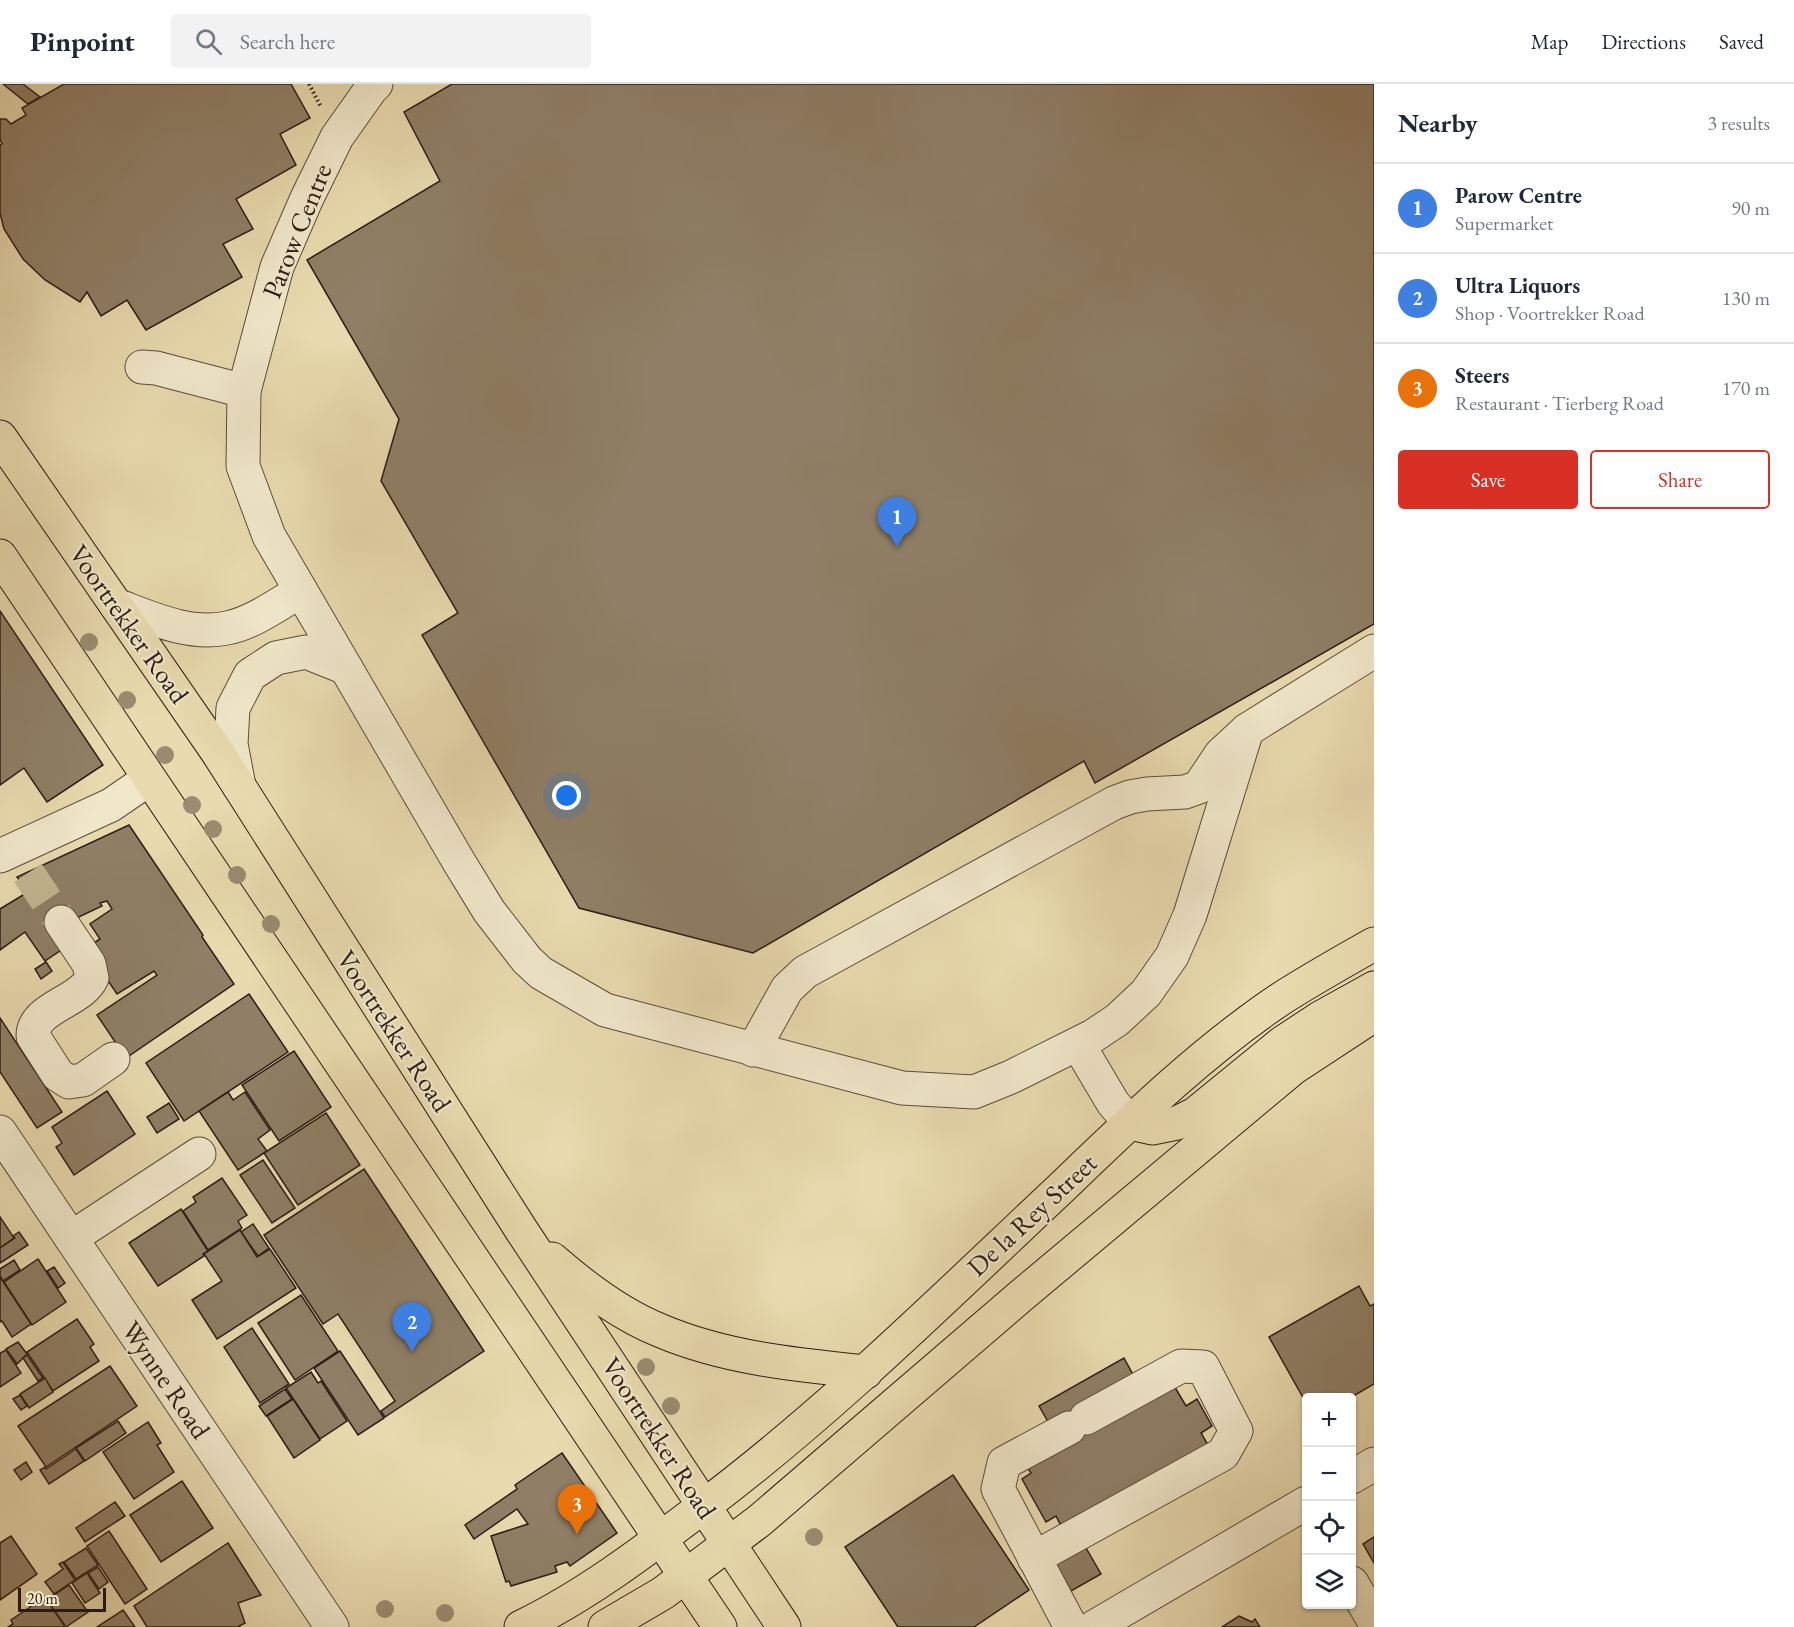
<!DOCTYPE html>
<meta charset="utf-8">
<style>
body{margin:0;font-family:"EB Garamond",serif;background:#f2f2f3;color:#1f2937}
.controls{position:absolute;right:18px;bottom:18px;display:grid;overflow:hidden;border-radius:6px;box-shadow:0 2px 4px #0004}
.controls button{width:54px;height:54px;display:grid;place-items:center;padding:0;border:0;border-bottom:2px solid #e0e1e3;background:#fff;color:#1f2937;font:30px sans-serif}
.scale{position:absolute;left:18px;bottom:15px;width:88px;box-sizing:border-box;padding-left:6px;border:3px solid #2d1c16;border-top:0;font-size:16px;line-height:21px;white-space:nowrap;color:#2d1c16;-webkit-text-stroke:4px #f1e8cb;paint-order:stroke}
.you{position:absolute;left:567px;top:712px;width:21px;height:21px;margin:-15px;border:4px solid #fff;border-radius:50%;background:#1a73e8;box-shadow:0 0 0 9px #1a73e833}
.badge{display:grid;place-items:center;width:39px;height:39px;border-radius:50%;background:#d93025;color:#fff;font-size:20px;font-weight:700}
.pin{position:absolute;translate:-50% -50px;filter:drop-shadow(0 2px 3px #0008)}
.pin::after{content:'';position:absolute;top:32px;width:21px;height:18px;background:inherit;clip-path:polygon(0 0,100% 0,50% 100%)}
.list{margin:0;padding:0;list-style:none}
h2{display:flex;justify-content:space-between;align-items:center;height:78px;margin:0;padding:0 24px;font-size:26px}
h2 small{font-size:20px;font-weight:400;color:#747a83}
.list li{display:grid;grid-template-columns:39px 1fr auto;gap:18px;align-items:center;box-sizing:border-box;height:90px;padding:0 24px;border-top:2px solid #e0e1e3}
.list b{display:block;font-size:22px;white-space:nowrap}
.list p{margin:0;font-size:20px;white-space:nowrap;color:#747a83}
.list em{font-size:20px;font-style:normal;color:#747a83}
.actions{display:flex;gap:12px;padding:18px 24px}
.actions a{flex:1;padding:14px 0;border:2px solid #d93025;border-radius:6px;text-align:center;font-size:21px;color:#d93025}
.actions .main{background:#d93025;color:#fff}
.icon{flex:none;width:33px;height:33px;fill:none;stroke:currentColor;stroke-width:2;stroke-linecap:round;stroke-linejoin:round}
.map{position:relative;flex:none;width:1374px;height:1543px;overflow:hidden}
header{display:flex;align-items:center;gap:36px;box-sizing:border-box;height:84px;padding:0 30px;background:#fff;border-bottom:2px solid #e0e1e3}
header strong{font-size:28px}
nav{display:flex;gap:33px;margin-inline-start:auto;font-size:21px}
.search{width:420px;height:54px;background:#f2f2f3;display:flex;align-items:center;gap:15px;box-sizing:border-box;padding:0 21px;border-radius:6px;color:#747a83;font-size:22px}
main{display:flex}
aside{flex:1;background:#fff}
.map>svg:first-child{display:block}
.building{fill:#8f7f66;stroke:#2d1c16;stroke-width:1.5}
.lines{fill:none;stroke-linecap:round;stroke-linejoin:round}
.minor-tunnel{stroke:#c3b590;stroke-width:33;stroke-dasharray:33 16;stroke-linecap:butt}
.minor-casing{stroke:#5c4c3c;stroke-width:35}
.major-casing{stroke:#2d1c16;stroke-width:35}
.path{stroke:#2d1c16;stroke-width:4;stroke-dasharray:1.5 3;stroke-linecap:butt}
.minor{stroke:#f1e8cb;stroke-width:33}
.major{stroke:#e9dbaf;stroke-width:33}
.tree{fill:#9b8c70}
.labels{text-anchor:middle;stroke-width:4.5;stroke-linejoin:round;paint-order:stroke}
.street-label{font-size:27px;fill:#2d1c16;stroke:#f1e8cb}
</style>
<header>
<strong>Pinpoint</strong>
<div class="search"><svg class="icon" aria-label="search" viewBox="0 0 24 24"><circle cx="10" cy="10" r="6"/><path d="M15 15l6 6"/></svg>Search here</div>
<nav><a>Map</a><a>Directions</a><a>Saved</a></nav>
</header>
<main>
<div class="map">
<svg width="1374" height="1543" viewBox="0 0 1374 1543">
<rect width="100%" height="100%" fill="#e9dbaf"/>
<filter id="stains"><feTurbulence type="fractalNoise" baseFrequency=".00333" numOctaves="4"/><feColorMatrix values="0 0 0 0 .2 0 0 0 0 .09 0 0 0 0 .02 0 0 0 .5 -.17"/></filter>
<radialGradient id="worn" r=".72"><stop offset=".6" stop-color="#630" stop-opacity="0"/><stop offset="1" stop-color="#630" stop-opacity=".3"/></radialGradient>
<g class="building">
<polygon points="3,0 23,0 40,13 28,20"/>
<polygon points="64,0 291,0 310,34 280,50 296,81 236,115 253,145 223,160 242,193 146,246 127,216 101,232 87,208 80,218 45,196 23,175 4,145 0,129 0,61 2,60 0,55 0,35 6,35 11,40 26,31 22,24"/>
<polygon points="452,0 1374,0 1374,540 1095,699 1084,677 753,869 579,824 422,551 458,529 381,397 399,335 307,176 440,97 404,28"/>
<polygon points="0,527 103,681 47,718 24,684 0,701"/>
<polygon points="129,741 203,851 202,853 234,900 126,974 97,931 157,891 154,887 117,910 86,864 100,855 90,840 112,825 107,817 100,819 102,822 66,839 67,862 45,877 25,848 0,866 0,825 28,808 17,793"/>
<polygon points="46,878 52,887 41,895 35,885"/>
<polygon points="249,910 288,968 184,1037 146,979"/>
<polygon points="0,934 62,1028 37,1044 0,988"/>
<polygon points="294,967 331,1023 279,1057 242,1001"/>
<polygon points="107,1007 135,1050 74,1091 56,1063 62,1059 52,1043"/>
<polygon points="228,1008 233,1016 245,1008 270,1046 258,1055 267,1067 238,1086 199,1027"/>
<polygon points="169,1019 179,1035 157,1049 147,1033"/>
<polygon points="326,1029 360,1081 298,1121 264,1069"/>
<polygon points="263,1076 295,1124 272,1139 240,1091"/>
<polygon points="364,1085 484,1267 385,1333 381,1327 395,1317 338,1230 323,1240 264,1151"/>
<polygon points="222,1094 247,1131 238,1137 242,1144 208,1166 183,1127 196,1118 193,1113"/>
<polygon points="181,1125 208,1167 203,1170 204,1172 158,1202 129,1159"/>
<polygon points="0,1133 14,1154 0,1164"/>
<polygon points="253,1140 269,1164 258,1172 241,1148"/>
<polygon points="240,1146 257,1173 270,1165 296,1204 217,1255 192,1216 222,1197 204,1170"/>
<polygon points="19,1148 28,1161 0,1179 0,1164 15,1154 13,1152"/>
<polygon points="38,1175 66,1218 32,1241 4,1198"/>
<polygon points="14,1176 20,1186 3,1197 0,1192 0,1185"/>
<polygon points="54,1183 65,1199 58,1204 47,1187"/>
<polygon points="0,1193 31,1240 12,1253 2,1237 0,1238"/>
<polygon points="1359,1202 1370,1222 1374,1220 1374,1300 1350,1314 1306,1314 1306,1319 1269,1253"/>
<polygon points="301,1211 338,1267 295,1296 258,1239"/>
<polygon points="77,1235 94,1260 90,1263 99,1277 53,1307 27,1268"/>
<polygon points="252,1244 289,1300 260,1319 224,1263"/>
<polygon points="18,1258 27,1270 17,1280 6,1265"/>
<polygon points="6,1266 21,1289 0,1303 0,1269"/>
<polygon points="340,1267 384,1334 358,1351 314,1284"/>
<polygon points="27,1271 43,1294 38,1297 23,1274"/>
<polygon points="1124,1274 1136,1296 1173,1300 1186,1322 1197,1315 1212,1342 1201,1349 1208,1361 1062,1444 1056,1432 1046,1438 1022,1395 1031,1389 1027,1383 1051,1343 1039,1322"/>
<polygon points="110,1282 137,1322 46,1383 18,1342"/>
<polygon points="311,1288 318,1299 321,1297 347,1337 320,1355 286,1304"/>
<polygon points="45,1294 53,1308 29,1324 20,1310"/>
<polygon points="285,1305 292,1315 266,1332 259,1322"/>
<polygon points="20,1311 27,1322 21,1326 13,1315"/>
<polygon points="293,1315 320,1356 294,1374 267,1332"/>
<polygon points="118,1337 126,1349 85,1377 76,1364"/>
<polygon points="148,1338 161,1359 157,1361 174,1388 134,1415 103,1368"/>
<polygon points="76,1365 84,1377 49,1400 40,1386 45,1383 46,1385"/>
<polygon points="562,1369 617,1449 570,1482 567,1478 555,1482 557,1488 511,1502 509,1497 506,1498 491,1452 528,1440 517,1425 474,1455 465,1441 517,1405 515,1401"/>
<polygon points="26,1378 32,1388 21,1396 14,1386"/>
<polygon points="953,1391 1029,1506 974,1543 898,1543 845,1463"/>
<polygon points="182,1397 213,1444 161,1478 130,1431"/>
<polygon points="115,1418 125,1432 85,1458 76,1444"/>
<polygon points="109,1447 147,1505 125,1520 87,1462"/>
<polygon points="11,1452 37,1490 0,1516 0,1459"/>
<polygon points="1374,1453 1374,1479 1363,1460"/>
<polygon points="1082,1457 1101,1490 1071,1507 1052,1474"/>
<polygon points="228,1459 261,1511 238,1519 245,1539 239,1542 240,1543 147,1543 134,1522"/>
<polygon points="86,1464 98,1481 76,1495 64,1478"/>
<polygon points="63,1478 75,1496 54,1510 45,1498 63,1485 59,1480"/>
<polygon points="98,1483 108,1498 99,1505 88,1489"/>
<polygon points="87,1489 100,1509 85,1519 72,1499"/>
<polygon points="69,1501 88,1528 66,1543 47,1516"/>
<polygon points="45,1513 65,1543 8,1543 13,1540 11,1536"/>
<polygon points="123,1526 135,1543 97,1543"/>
<polygon points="1239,1532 1252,1538 1255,1535 1260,1543 1222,1543"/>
</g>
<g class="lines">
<polyline class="minor-tunnel" points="28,789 61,838"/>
<defs>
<g id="minor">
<polyline points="376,0 371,5 337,53 307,114 277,183 244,307 243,382 269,452 459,778 489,827 527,876 541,889 605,926 902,1004 974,1008 1011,993 1093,952 1117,936 1146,909 1172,872 1190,831 1247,646"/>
<polyline points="142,283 156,284 244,307"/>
<path d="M116,521C151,534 189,552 227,544C253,539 278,520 301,507"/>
<polyline points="239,702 231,660 233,624 250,591 276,574 306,568 346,584"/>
<polyline points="0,772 111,721 149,695"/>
<path d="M61,838L89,880L92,894C81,918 33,923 33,952L58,991L69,998L83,996L113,975"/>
<polyline points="1078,960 1113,1019 1130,1039"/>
<polyline points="753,966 787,905 805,888 1114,719 1130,713 1147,710 1185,708 1199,703 1221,670 1247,646 1374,567"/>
<polyline points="0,1048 332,1543"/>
<polyline points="71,1154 199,1070"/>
<polyline points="1069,1344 1004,1379 998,1405 1071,1543"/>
<polyline points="1352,1393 1374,1380"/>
<polyline points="1034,1474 1223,1370 1236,1347 1203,1283 1181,1282 1086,1334"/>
<polyline points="1352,1499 1374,1537"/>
<polyline points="1094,1543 1306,1419"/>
</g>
<g id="major">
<polyline points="0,353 218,669 522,1147 784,1543"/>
<polyline points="0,472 720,1543"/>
<polyline points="1130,1039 1152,1044 1177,1039 1195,1030 1282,959 1320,934 1374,904"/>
<path d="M552,1175C584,1203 620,1230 659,1246C724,1274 797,1281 866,1288"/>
<path d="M521,1543C585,1512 643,1468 700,1425C828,1329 942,1216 1058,1107C1128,1040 1199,970 1279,916C1310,896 1342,878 1374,860"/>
<polyline points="605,1543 663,1509 759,1437 1022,1211 1292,985 1374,931"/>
</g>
</defs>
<use href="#minor" class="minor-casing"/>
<use href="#major" class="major-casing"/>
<polyline class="path" points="309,0 321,23"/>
<use href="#minor" class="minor"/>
<use href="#major" class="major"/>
</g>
<g class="tree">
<circle cx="89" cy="558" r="9"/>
<circle cx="127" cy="616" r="9"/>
<circle cx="165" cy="671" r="9"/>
<circle cx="192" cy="721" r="9"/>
<circle cx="213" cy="745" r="9"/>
<circle cx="237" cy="791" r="9"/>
<circle cx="271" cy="840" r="9"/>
<circle cx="646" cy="1283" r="9"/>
<circle cx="671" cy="1322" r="9"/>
<circle cx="814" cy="1453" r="9"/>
<circle cx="385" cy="1525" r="9"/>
<circle cx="445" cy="1529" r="9"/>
</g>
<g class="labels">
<g class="street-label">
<text transform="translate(297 147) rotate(-68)" y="9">Parow Centre</text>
<text transform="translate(129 540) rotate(55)" y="9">Voortrekker Road</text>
<text transform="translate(394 947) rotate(57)" y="9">Voortrekker Road</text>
<text transform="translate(1032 1131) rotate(-43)" y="9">De la Rey Street</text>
<text transform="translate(166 1296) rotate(56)" y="9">Wynne Road</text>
<text transform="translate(659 1354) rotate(57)" y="9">Voortrekker Road</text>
</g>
</g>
<rect width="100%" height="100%" filter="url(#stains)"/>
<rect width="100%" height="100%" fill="url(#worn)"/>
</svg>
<div class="controls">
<button>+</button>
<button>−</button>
<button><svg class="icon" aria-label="locate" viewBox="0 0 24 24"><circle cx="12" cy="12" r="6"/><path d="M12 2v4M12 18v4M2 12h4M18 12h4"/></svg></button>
<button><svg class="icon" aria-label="layers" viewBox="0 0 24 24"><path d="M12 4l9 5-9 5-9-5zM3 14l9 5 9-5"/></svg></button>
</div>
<div class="scale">20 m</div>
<div class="you"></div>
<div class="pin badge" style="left:897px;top:463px;background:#3f7fe0">1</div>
<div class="pin badge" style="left:412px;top:1268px;background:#3f7fe0">2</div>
<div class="pin badge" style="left:577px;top:1450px;background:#e8710a">3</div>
</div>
<aside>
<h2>Nearby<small>3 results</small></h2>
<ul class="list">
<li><span class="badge" style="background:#3f7fe0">1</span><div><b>Parow Centre</b><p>Supermarket</p></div><em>90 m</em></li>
<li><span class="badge" style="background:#3f7fe0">2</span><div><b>Ultra Liquors</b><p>Shop · Voortrekker Road</p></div><em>130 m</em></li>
<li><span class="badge" style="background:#e8710a">3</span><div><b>Steers</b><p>Restaurant · Tierberg Road</p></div><em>170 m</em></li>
</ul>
<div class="actions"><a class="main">Save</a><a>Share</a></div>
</aside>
</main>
